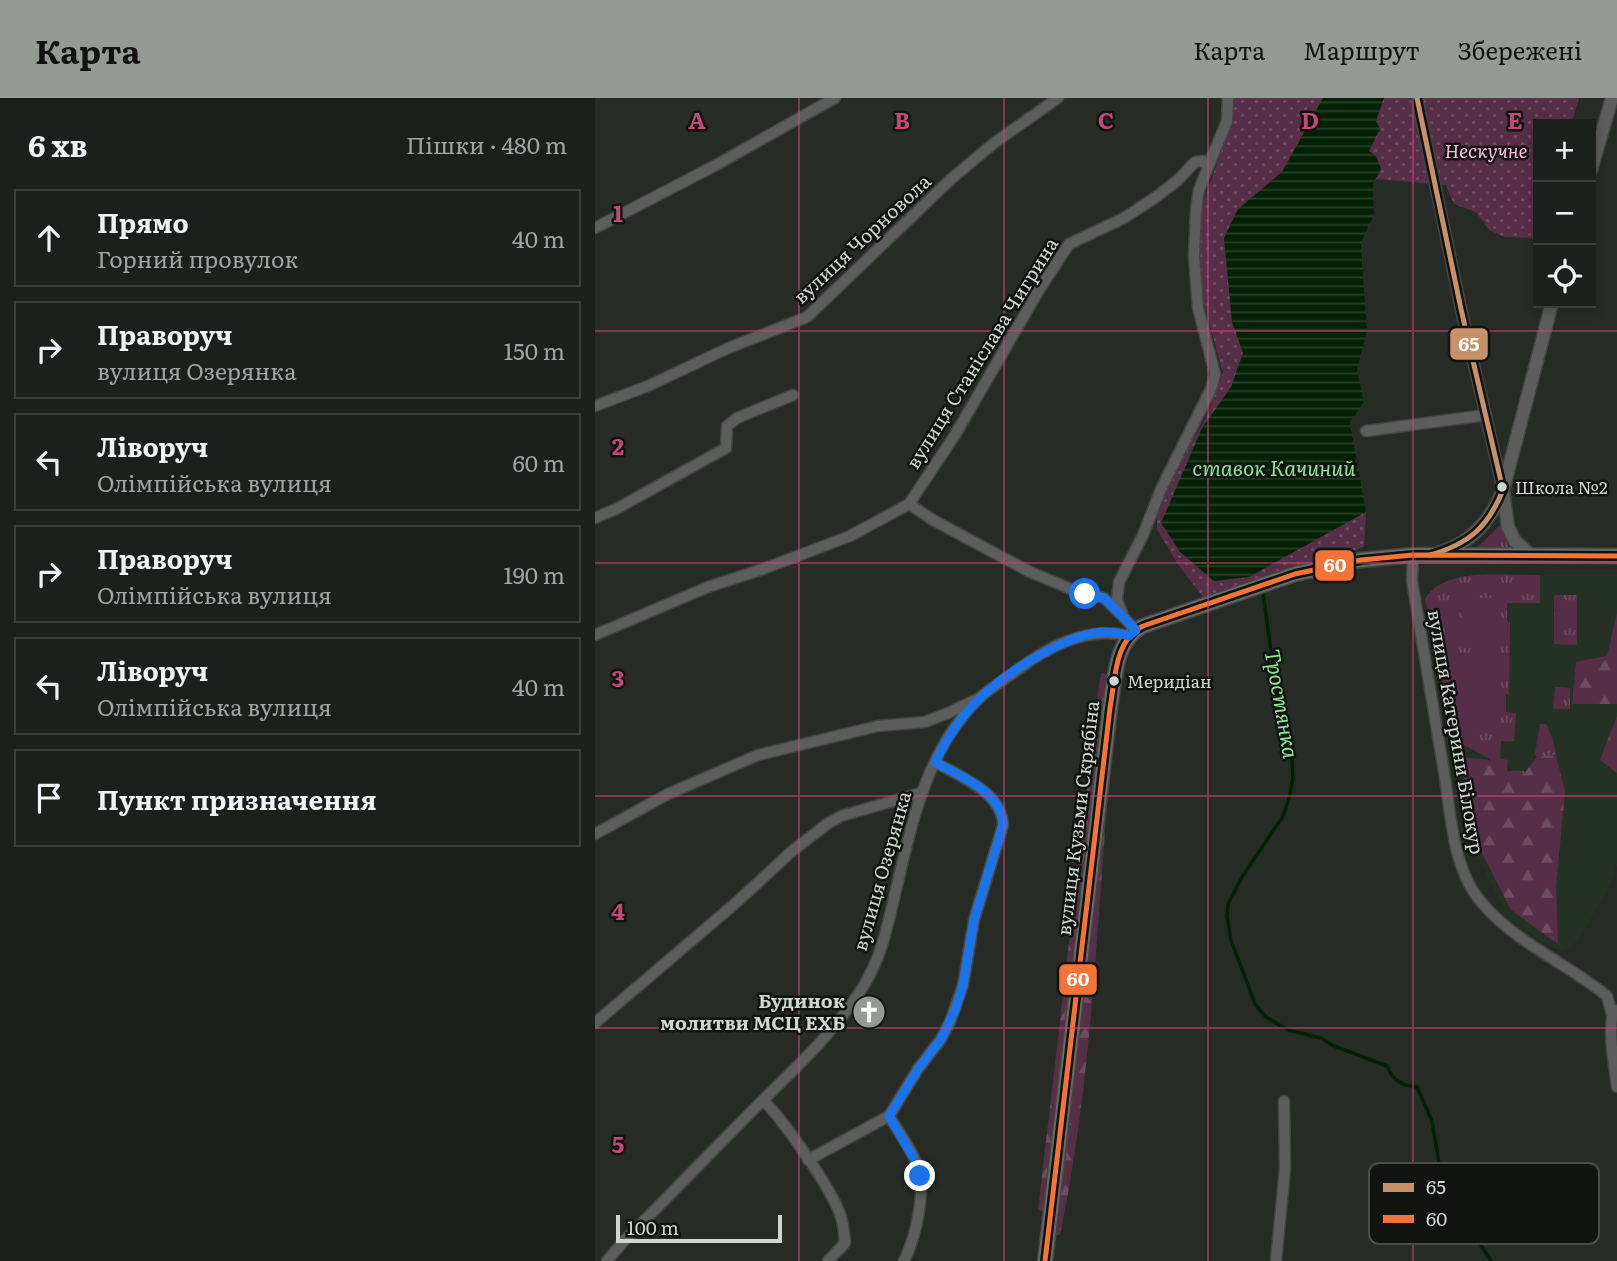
<!DOCTYPE html>
<html lang="uk">
<meta charset="utf-8">
<style>
body{margin:0;font-family:Literata,serif;background:#252825;color:#f1f3f6}
.controls{position:absolute;right:21px;top:21px;display:grid;overflow:hidden;border-radius:0px;box-shadow:0 4px 10px #0003}
.controls button{width:63px;height:63px;display:grid;place-items:center;padding:0;border:0;border-bottom:2px solid #3a3e3b;background:#1c201c;color:#f1f3f6;font:35px sans-serif}
.scale{position:absolute;left:21px;bottom:18px;width:166px;box-sizing:border-box;padding-left:7px;border:4px solid #d0d5d0;border-top:0;font-size:19px;line-height:24px;white-space:nowrap;color:#d0d5d0;-webkit-text-stroke:5px #101310;paint-order:stroke}
.stop{position:absolute;width:21px;height:21px;margin:-16px;border:5px solid #1a73e8;border-radius:50%;background:#fff}
.stop.end{background:#1a73e8;border-color:#fff;box-shadow:0 2px 7px #0008}
.list{margin:0;padding:0;list-style:none}
h2{display:flex;justify-content:space-between;align-items:center;height:91px;margin:0;padding:0 28px;font-size:30px}
h2 small{font-size:23px;font-weight:400;color:#a0a3a3}
.list li{display:grid;grid-template-columns:46px 1fr auto;gap:21px;align-items:center;box-sizing:border-box;height:98px;margin:0 14px 14px;padding:0 14px;border:2px solid #3a3e3b;border-radius:0px}
.list b{display:block;font-size:26px;white-space:nowrap}
.list p{margin:0;font-size:23px;white-space:nowrap;color:#a0a3a3}
.list em{font-size:23px;font-style:normal;color:#a0a3a3}
.icon{flex:none;width:38px;height:38px;fill:none;stroke:currentColor;stroke-width:2;stroke-linecap:round;stroke-linejoin:round}
.map{position:relative;flex:none;width:1022px;height:1163px;overflow:hidden}
header{display:flex;align-items:center;gap:42px;box-sizing:border-box;height:98px;padding:0 35px;background:#949a94;color:#111}
header strong{font-size:33px}
nav{display:flex;gap:38px;margin-inline-start:auto;font-size:24px}
main{display:flex}
aside{flex:1;background:#1c201c}
.map>svg:first-child{display:block}
.built{fill:#263126}
.grass{fill:url(#grass-tufts)}
.forest{fill:url(#forest-firs)}
.park{fill:url(#park-dots)}
.pitch{fill:#562f46}
.water{fill:url(#water-rules)}
.lines{fill:none;stroke-linecap:round;stroke-linejoin:round}
.stream{stroke:#032105;stroke-width:3.5}
.minor-casing{stroke:#424542;stroke-width:13}
.tertiary-casing{stroke:#424542;stroke-width:15}
.secondary-casing{stroke:#424542;stroke-width:17}
.minor{stroke:#5d5d5d;stroke-width:10}
.tertiary{stroke:#5d5d5d;stroke-width:12}
.secondary{stroke:#696868;stroke-width:14}
.bus-1-casing{stroke:#101310;stroke-width:10}
.bus-2-casing{stroke:#101310;stroke-width:10}
.bus-1{stroke:#c7916a;stroke-width:5}
.bus-2{stroke:#f57335;stroke-width:5}
.route{stroke:#1a73e8;stroke-width:9}
.grid{fill:none;stroke:#c64778;stroke-width:2;stroke-opacity:0.55}
.bus-dot{fill:#d0d5d0;stroke:#101310;stroke-width:2.5}
.labels{text-anchor:middle;stroke-width:5;stroke-linejoin:round;paint-order:stroke}
.bus-label{font-size:17px;fill:#d0d5d0;stroke:#101310;text-anchor:start}
.park-label{font-size:19px;font-style:italic;fill:#ffbce0;stroke:#101310}
.street-label{font-size:19px;fill:#d0d5d0;stroke:#101310}
.poi-label{font-size:19px;font-weight:bold;fill:#d0d5d0;stroke:#101310;text-anchor:end}
.water-label{font-size:21px;font-style:italic;fill:#8ae68f;stroke:#101310}
.key{fill:#101310;stroke:#4a4d4a;stroke-width:2}
.key-label{font-size:19px;fill:#d0d5d0}
.grid-label{font-size:23px;text-anchor:middle;font-weight:bold;fill:#c64778;stroke:#101310;stroke-width:5;stroke-linejoin:round;paint-order:stroke}
.line-badge{stroke:#101310;stroke-width:2.5}
.badge-label{font-size:19px;text-anchor:middle;font-weight:bold;fill:#fff}
</style>
<header>
<strong>Карта</strong>
<nav><a>Карта</a><a>Маршрут</a><a>Збережені</a></nav>
</header>
<main>
<aside>
<h2>6 хв<small>Пішки · 480 m</small></h2>
<ul class="list">
<li><svg class="icon" aria-label="ahead" viewBox="0 0 24 24"><path d="M12 20V5M6 11l6-6 6 6"/></svg><div><b>Прямо</b><p>Горний провулок</p></div><em>40 m</em></li>
<li><svg class="icon" aria-label="right" viewBox="0 0 24 24"><path d="M7 20v-9h11M14 6l5 5-5 5"/></svg><div><b>Праворуч</b><p>вулиця Озерянка</p></div><em>150 m</em></li>
<li><svg class="icon" aria-label="left" viewBox="0 0 24 24"><path d="M17 20v-9H6M10 6l-5 5 5 5"/></svg><div><b>Ліворуч</b><p>Олімпійська вулиця</p></div><em>60 m</em></li>
<li><svg class="icon" aria-label="right" viewBox="0 0 24 24"><path d="M7 20v-9h11M14 6l5 5-5 5"/></svg><div><b>Праворуч</b><p>Олімпійська вулиця</p></div><em>190 m</em></li>
<li><svg class="icon" aria-label="left" viewBox="0 0 24 24"><path d="M17 20v-9H6M10 6l-5 5 5 5"/></svg><div><b>Ліворуч</b><p>Олімпійська вулиця</p></div><em>40 m</em></li>
<li><svg class="icon" aria-label="arrive" viewBox="0 0 24 24"><path d="M6 21V4h12l-3 4 3 4H6"/></svg><div><b>Пункт призначення</b></div></li>
</ul>
</aside>
<div class="map">
<svg width="1022" height="1163" viewBox="0 0 1022 1163">
<defs>
<pattern id="grass-tufts" width="24" height="20" patternUnits="userSpaceOnUse" patternTransform="scale(1.75)"><rect width="24" height="20" fill="#562f46"/><path d="M3 7l-1-3M5 7V3M7 7l1-3M15 17l-1-3M17 17v-4M19 17l1-3" fill="none" stroke="#6d4c60"/></pattern>
<pattern id="forest-firs" width="22" height="20" patternUnits="userSpaceOnUse" patternTransform="scale(1.75)"><rect width="22" height="20" fill="#562f46"/><path d="M5 1l3.5 6h-7zM16 11l3.5 6h-7z" fill="#6d4c60"/></pattern>
<pattern id="park-dots" width="8" height="8" patternUnits="userSpaceOnUse" patternTransform="scale(1.75)"><rect width="8" height="8" fill="#562f46"/><path d="M2 2h.1M6 6h.1" fill="none" stroke="#6d4c60" stroke-width="1.8" stroke-linecap="round"/></pattern>
<pattern id="water-rules" width="6" height="5" patternUnits="userSpaceOnUse" patternTransform="scale(1.75)"><rect width="6" height="5" fill="#032105"/><path d="M0 2.5h6" fill="none" stroke="#274028"/></pattern>
</defs>
<rect width="100%" height="100%" fill="#262b26"/>
<polygon class="built" points="1022,476 1022,767 1013,792 984,840 975,849 966,853 942,841 910,814 883,759 863,677 830,501 839,489 866,478"/>
<g class="grass">
<polygon points="905,427 914,450 883,449"/>
<path d="M945,477V505H912V523L915,524L914,596H911V614L921,615L919,643H906L905,661L913,662L912,673H930L923,694L906,691L895,661L869,647L858,649L830,501C851,468 910,478 945,477Z"/>
<polygon points="959,497 982,497 982,547 959,546"/>
<polygon points="960,589 975,590 975,611 958,611"/>
<polygon points="945,626 951,626 958,642 961,657 942,659 940,656"/>
</g>
<g class="forest">
<polygon points="1022,515 1022,606 977,606 981,564 1012,558"/>
<polygon points="506,575 516,576 511,609 501,608"/>
<polygon points="1022,618 1022,675 1005,662"/>
<path d="M519,628C502,798 500,970 465,1137H460Z"/>
<polygon points="498,638 508,640 452,1113 443,1112"/>
<polygon points="961,657 970,693 961,789 963,846 916,812 884,749 865,659 902,663 907,665 907,675 928,677 942,659"/>
</g>
<polygon class="park" points="636,0 984,0 976,26 943,26 943,140 910,139 894,132 881,114 859,106 851,87 781,81 778,86 779,117 766,145 772,233 762,273 769,304 755,324 771,414 769,449 611,503 582,465 562,431 562,403 612,318 628,275 601,176 606,111 634,31"/>
<g class="pitch">
<polygon points="866,500 901,500 902,548 868,550"/>
<polygon points="863,510 865,538 851,539 850,511"/>
<polygon points="902,562 903,624 860,626 849,565"/>
</g>
<polygon class="water" points="728,0 789,0 781,23 785,31 774,53 781,58 786,71 778,86 779,117 766,145 772,233 762,273 769,304 755,324 771,414 654,479 619,483 585,454 566,425 607,330 636,289 648,255 637,224 629,140 643,111 687,74"/>
<g class="lines">
<path class="stream" d="M668,495L677,560L696,640L698,680L694,701L687,720L647,779L633,806L632,819L636,842L660,906L671,919L693,932L726,940L739,948L792,968C799,984 806,987 822,989L837,1023L845,1071L856,1087L870,1122L896,1163"/>
<defs>
<g id="minor">
<polyline points="822,0 866,211 908,392"/>
<polyline points="613,69 632,23 633,0"/>
<polyline points="0,130 121,67 240,0"/>
<polyline points="0,308 53,288 131,251 212,219 355,82 399,45 463,0"/>
<polyline points="771,333 891,317"/>
<polyline points="314,406 338,422 435,474 481,493 509,500 526,517"/>
<polyline points="0,420 21,411 131,350 132,328 142,320 198,297"/>
<path d="M818,457L817,483L823,519C831,569 840,618 848,668C856,712 856,770 887,805C922,846 972,865 1012,898L1017,917"/>
<polyline points="0,537 113,489 168,471 255,438 314,406 360,337 444,192 474,146 529,120 561,99 583,82 600,64 608,63 613,69 604,92 601,112 599,158 603,210 620,276 616,291 566,391 548,437 524,484 522,501 524,507 529,520 541,532"/>
<polyline points="0,736 73,696 163,657 283,628 330,624 353,615 384,600"/>
<path d="M1020,912C1011,926 1020,971 1022,989"/>
<polyline points="0,925 143,803 196,754 232,726 246,718 326,695"/>
<path d="M168,1002C188,1022 242,1097 247,1123C249,1130 249,1138 250,1145L233,1163"/>
<path d="M294,1018C303,1033 315,1049 322,1066C332,1091 321,1139 309,1163"/>
<path d="M213,1062L294,1018L323,971L346,941L355,924L368,887L379,822L408,727C407,694 364,678 340,664"/>
<path d="M12,1163L27,1145C74,1097 121,1050 168,1002C204,967 243,930 269,887C287,858 293,825 301,792C317,724 333,646 388,597C403,585 420,574 435,563C464,543 500,529 534,538"/>
<polyline points="681,1163 690,1071 689,1003"/>
</g>
<g id="tertiary">
<polyline points="996,72 1017,0"/>
<path d="M843,455C875,446 895,424 908,393"/>
<polyline points="937,458 920,443 913,429 908,392 957,205"/>
</g>
<path id="secondary" d="M450,1163L515,610C520,583 519,542 548,528L700,476L766,462L818,457L1022,458"/>
</defs>
<use href="#minor" class="minor-casing"/>
<use href="#tertiary" class="tertiary-casing"/>
<use href="#secondary" class="secondary-casing"/>
<use href="#minor" class="minor"/>
<use href="#tertiary" class="tertiary"/>
<use href="#secondary" class="secondary"/>
<defs>
<path id="bus-1" d="M822,0L866,211L908,392C893,429 874,446 835,457"/>
<path id="bus-2" d="M450,1163L515,610C520,583 519,542 548,528L700,476L766,462L818,457L1022,458"/>
</defs>
<use href="#bus-1" class="bus-1-casing"/>
<use href="#bus-2" class="bus-2-casing"/>
<use href="#bus-1" class="bus-1"/>
<use href="#bus-2" class="bus-2"/>
</g>
<g class="lines">
<path class="route" d="M325,1078L322,1066L294,1018L323,971L346,941L361,910L368,887L379,822L408,727C408,694 364,678 340,664C352,640 367,617 386,599C414,573 475,533 513,534C520,534 528,536 534,538L541,532L509,500L490,496"/>
</g>
<path class="grid" d="M204,0V1163M409,0V1163M613,0V1163M818,0V1163M0,233H1022M0,465H1022M0,698H1022M0,930H1022"/>
<defs>
<symbol id="church-disc" viewBox="-11 -11 22 22"><circle r="9.5" fill="#949a94" stroke="#101310"/><path d="M-1.2-6h2.4v3.5h3.3v2.4h-3.3V6h-2.4V-.1h-3.3v-2.4h3.3Z" fill="#fff"/></symbol>
</defs>
<g fill-rule="evenodd">
<use href="#church-disc" x="255" y="895" width="38" height="38"/>
</g>
<g class="bus-dot">
<circle cx="907" cy="389" r="6"/>
<circle cx="519" cy="583" r="6"/>
</g>
<g class="labels">
<g class="bus-label">
<text x="920" y="396">Школа №2</text>
<text x="532" y="590">Меридіан</text>
</g>
<g class="park-label">
<text x="891" y="60">Нескучне</text>
</g>
<g class="street-label">
<text transform="translate(267 141) rotate(-43)" y="7">вулиця Чорновола</text>
<text transform="translate(387 255) rotate(-58)" y="7">вулиця Станіслава Чигрина</text>
<text transform="translate(861 634) rotate(80)" y="7">вулиця Катерини Білокур</text>
<text transform="translate(483 720) rotate(-83)" y="7">вулиця Кузьми Скрябіна</text>
<text transform="translate(287 773) rotate(-74)" y="7">вулиця Озерянка</text>
</g>
<g class="poi-label">
<text x="250" y="910">Будинок<tspan x="250" dy="22">молитви МСЦ ЕХБ</tspan></text>
</g>
<g class="water-label">
<text x="679" y="378">ставок Качиний</text>
<text transform="translate(686 606) rotate(80)" y="7">Тростянка</text>
</g>
</g>
<rect x="774" y="1065" width="230" height="81" rx="10" class="key"/>
<rect x="788" y="1085" width="31" height="9" fill="#c7916a"/>
<rect x="788" y="1117" width="31" height="8" fill="#f57335"/>
<g class="key-label">
<text x="831" y="1096">65</text>
<text x="831" y="1128">60</text>
</g>
<g class="grid-label">
<text x="102" y="31">A</text>
<text x="307" y="31">B</text>
<text x="511" y="31">C</text>
<text x="715" y="31">D</text>
<text x="920" y="31">E</text>
<text x="23" y="124">1</text>
<text x="23" y="357">2</text>
<text x="23" y="589">3</text>
<text x="23" y="822">4</text>
<text x="23" y="1055">5</text>
</g>
<g class="line-badge">
<rect x="854" y="229" width="40" height="34" rx="7" fill="#c7916a"/>
<rect x="719" y="451" width="41" height="33" rx="7" fill="#f57335"/>
<rect x="463" y="865" width="40" height="33" rx="7" fill="#f57335"/>
</g>
<g class="badge-label">
<text x="874" y="253">65</text>
<text x="740" y="474">60</text>
<text x="483" y="888">60</text>
</g>
</svg>
<div class="controls">
<button>+</button>
<button>−</button>
<button><svg class="icon" aria-label="locate" viewBox="0 0 24 24"><circle cx="12" cy="12" r="6"/><path d="M12 2v4M12 18v4M2 12h4M18 12h4"/></svg></button>
</div>
<div class="scale">100 m</div>
<div class="stop" style="left:490px;top:496px"></div>
<div class="stop end" style="left:325px;top:1078px"></div>
</div>
</main>
